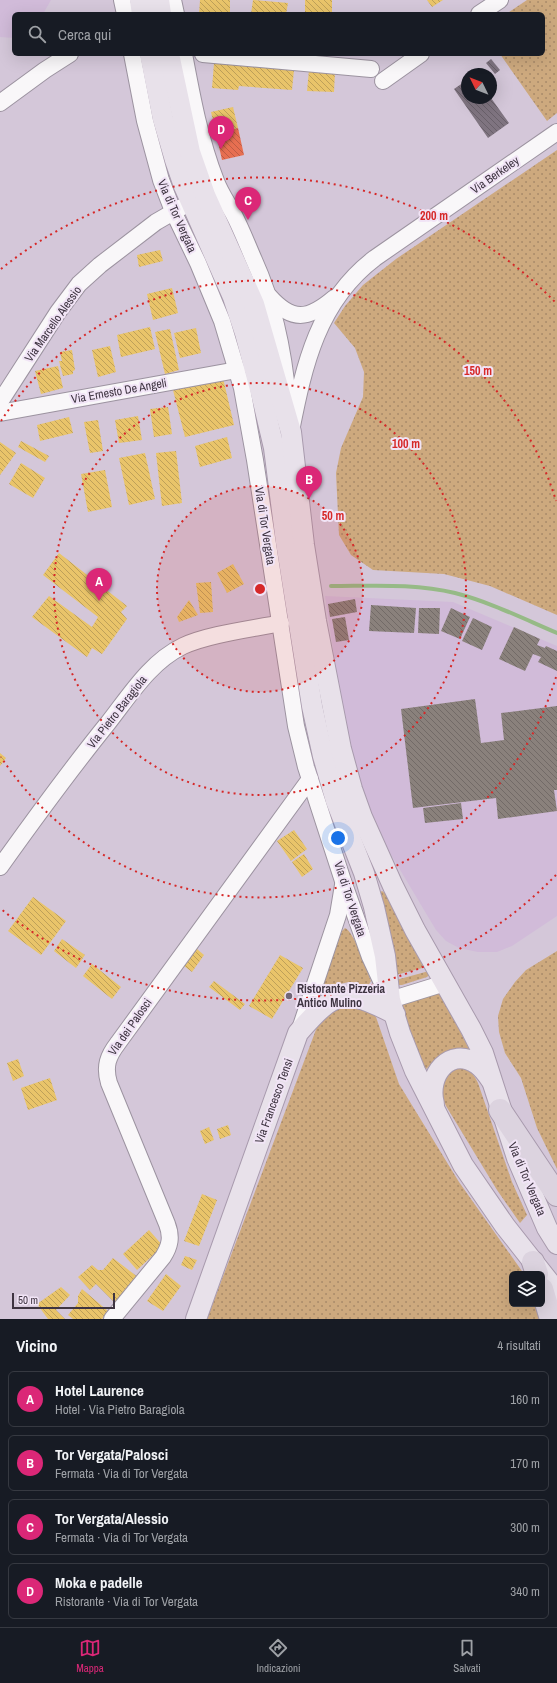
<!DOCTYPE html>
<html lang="it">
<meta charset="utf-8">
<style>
body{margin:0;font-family:"Archivo Narrow",sans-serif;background:#20242c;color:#f1f3f6}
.controls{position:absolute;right:12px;bottom:12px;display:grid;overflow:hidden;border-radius:6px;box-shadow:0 4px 16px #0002}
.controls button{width:36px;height:36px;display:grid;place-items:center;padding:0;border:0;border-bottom:1px solid #363941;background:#171b24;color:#f1f3f6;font:20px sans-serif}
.compass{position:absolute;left:461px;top:68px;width:36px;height:36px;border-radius:50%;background:#171b24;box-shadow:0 4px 16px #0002;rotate:313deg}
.scale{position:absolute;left:12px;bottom:10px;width:103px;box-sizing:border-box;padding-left:4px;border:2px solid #3e3441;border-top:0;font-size:11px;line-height:14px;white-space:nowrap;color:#3e3441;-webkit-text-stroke:3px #f1e4f6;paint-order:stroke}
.you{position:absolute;left:338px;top:838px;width:14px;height:14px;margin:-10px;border:3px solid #fff;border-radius:50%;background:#1a73e8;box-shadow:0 0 0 6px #1a73e833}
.badge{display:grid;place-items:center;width:26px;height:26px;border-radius:50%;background:#db2777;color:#fff;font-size:13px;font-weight:700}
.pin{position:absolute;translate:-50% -33px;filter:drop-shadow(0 1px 2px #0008)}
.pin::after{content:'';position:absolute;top:21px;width:14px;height:12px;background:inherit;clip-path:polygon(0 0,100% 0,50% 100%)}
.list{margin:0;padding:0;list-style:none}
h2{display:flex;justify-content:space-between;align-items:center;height:52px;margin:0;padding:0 16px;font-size:17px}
h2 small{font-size:13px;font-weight:400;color:#9ea1a6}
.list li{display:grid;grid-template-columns:26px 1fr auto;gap:12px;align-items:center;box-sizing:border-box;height:56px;margin:0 8px 8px;padding:0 8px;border:1px solid #363941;border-radius:6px}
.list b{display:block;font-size:15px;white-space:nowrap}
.list p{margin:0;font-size:13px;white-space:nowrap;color:#9ea1a6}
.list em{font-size:13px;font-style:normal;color:#9ea1a6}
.icon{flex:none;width:22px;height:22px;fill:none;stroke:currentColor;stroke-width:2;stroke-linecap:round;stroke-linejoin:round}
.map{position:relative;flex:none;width:557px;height:1319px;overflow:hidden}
.search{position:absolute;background:#171b24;box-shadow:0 4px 16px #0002;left:12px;right:12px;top:12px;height:44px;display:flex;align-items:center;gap:10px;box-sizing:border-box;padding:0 14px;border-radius:6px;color:#9ea1a6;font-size:15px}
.sheet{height:308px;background:#171b24}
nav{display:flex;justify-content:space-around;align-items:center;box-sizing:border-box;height:56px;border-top:1px solid #363941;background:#171b24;font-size:11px;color:#9ea1a6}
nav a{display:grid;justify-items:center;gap:2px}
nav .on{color:#db2777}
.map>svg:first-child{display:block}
.built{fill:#d1bbd9}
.grass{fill:url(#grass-dots)}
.homes{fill:url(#homes-back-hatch)}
.shops{fill:url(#shops-back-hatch)}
.industry{fill:url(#industry-back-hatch)}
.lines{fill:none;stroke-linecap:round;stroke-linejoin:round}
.stream{stroke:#96ba86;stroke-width:4}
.building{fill:url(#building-back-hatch)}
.minor-casing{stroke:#9c93a0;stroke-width:18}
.major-casing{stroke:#a89aad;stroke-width:22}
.highway-casing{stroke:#a89aad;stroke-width:24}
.minor{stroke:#f9f7f9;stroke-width:16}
.major{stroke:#e8e1ea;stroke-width:20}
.highway{stroke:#dcd3df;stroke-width:22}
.ring{fill:none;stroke:#d62828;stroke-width:2;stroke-dasharray:2 4}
.poi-dot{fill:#726776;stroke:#f1e4f6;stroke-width:1.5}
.labels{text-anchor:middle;stroke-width:4;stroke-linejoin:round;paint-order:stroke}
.street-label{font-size:12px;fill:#3e3441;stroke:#f1e4f6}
.poi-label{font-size:12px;font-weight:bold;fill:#3e3441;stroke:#f1e4f6;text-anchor:start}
.centre{fill:#d62828;stroke:#f1e4f6;stroke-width:2}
.ring-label{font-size:12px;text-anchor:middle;font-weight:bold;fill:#d62828;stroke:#f1e4f6;stroke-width:4;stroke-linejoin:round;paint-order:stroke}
</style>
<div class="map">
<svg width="557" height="1319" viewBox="0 0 557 1319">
<defs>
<pattern id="grass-dots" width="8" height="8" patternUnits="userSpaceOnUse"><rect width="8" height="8" fill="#cda97e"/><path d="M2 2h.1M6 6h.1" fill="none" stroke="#a88a69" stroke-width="1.8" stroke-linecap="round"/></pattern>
<pattern id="homes-back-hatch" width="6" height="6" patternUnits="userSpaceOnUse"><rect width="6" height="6" fill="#e9c46a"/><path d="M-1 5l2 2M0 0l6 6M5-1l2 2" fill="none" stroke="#bea059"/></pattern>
<pattern id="shops-back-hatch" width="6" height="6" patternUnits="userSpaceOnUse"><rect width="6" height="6" fill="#e76f51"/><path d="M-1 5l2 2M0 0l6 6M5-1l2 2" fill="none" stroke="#bd5c45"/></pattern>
<pattern id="industry-back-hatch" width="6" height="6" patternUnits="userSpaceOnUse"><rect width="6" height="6" fill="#8a817c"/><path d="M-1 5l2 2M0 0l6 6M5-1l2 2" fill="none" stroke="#726a67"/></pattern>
<pattern id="building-back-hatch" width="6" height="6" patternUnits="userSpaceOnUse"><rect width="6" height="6" fill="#7f7480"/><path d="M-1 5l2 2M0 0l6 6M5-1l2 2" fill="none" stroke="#69606a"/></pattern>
</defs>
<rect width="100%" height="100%" fill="#d4c7d9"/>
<g class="built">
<polygon points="0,0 51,0 43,14 14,14 14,38 0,37"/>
<polygon points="325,596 453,602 557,646 557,916 512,946 497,952 478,952 459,948 446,941 436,930 390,853 362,791 349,742 341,702"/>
</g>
<g class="grass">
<polygon points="527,0 557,0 557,113 547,121 500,54 543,54 543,14 506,14"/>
<polygon points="557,150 557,615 490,586 444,574 373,570 351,555 339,535 336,473 341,448 363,397 364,372 355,348 334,323 345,306 363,285 396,259"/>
<polygon points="382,891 386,894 426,967 396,975 379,893"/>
<path d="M345,928C354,931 367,971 371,981L368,986L349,982L326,987L323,985L342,931Z"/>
<polygon points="557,951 557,1169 537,1128 521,1078 505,1053 499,1032 498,1016 503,999 515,982 526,970"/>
<polygon points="429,971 429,975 427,977 402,985 398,985 396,980"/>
<polygon points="439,989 469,1049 441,1055 425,1070 421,1067 403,1008 402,1004"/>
<polygon points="347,1002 365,1007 376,1017 399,1084 459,1182 524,1274 512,1274 512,1304 538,1304 542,1319 207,1319 320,1019"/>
<path d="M452,1068C467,1069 471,1068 478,1083L512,1182L527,1215L520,1223L497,1190L446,1106L441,1094L440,1081Z"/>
</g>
<g class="homes">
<polygon points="200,0 230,0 230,14 199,14"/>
<polygon points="253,0 288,3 286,14 251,14"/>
<rect x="305" y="0" width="27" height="13"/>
<polygon points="427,0 443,0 432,7"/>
<polygon points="214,63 294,70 292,90 239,86 238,90 212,88"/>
<polygon points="309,70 335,72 334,92 307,91"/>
<polygon points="233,107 238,128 216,133 211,112"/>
<polygon points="160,250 163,261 139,267 137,255"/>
<polygon points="172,288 178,313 153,320 147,294"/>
<polygon points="150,327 155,349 121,357 117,335"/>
<polygon points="196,328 201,353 180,358 174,333"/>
<polygon points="170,329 179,370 165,374 155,332"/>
<polygon points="110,346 116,372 98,377 92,350"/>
<polygon points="72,350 75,370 73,371 73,374 63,376 59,361 62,361 60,352"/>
<polygon points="58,366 63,388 41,394 35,371"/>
<polygon points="223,378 234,425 185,437 173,390"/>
<polygon points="168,407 172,434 154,437 150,409"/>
<polygon points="138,416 142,440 119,443 115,420"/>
<polygon points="69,417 73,433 40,441 37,425"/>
<polygon points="98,420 103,451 90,453 84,422"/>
<polygon points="227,437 232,458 200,467 195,446"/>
<polygon points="21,441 49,456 45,462 18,447"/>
<polygon points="0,442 16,453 0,475"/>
<polygon points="176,451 182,503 162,506 156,453"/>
<polygon points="145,453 155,499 129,505 119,458"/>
<polygon points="21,463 45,478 33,498 9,484"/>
<polygon points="105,470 112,507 88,512 81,474"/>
<polygon points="59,553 127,606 121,612 127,619 102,654 92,648 87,657 32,617 49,596 92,627 98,617 43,575"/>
<polygon points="233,564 244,584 227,593 217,573"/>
<polygon points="211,582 213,612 200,613 196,583"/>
<polygon points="189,600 198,615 179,622 177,617"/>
<polygon points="0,753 6,758 0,766"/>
<polygon points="294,830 307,849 291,861 277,841"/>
<polygon points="304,854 313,869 302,877 292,862"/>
<polygon points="33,897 66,921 41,955 8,931"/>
<polygon points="62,939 85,955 76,968 54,951"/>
<polygon points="197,949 204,955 192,972 184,966"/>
<polygon points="280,955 303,968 272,1019 249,1006"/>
<polygon points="92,964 121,987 112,999 83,976"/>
<polygon points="214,981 245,1004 240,1010 209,987"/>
<polygon points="18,1059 24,1076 13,1081 7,1063"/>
<polygon points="50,1078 57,1100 28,1110 21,1088"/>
<polygon points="228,1125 231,1135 220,1139 217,1129"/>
<polygon points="209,1127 214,1140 205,1144 200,1131"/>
<polygon points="202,1194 217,1200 199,1246 184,1241"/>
<polygon points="149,1230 163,1246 137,1270 123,1254"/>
<polygon points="185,1256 197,1260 192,1270 181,1265"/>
<polygon points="113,1258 139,1278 115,1303 96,1284 90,1290 78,1277 92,1265 98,1270 103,1270"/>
<polygon points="166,1274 181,1286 163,1311 147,1301"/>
<polygon points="61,1287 70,1295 56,1310 65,1319 48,1319 37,1304"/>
<polygon points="82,1289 108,1311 102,1319 73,1319 68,1315 78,1303 78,1296"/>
</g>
<polygon class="shops" points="238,128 244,155 222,160 216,133"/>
<g class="industry">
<polygon points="355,599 357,612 330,617 328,604"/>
<polygon points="371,605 416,608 414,633 369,631"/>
<polygon points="419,608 440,608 439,634 418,633"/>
<polygon points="451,608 470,617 460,639 441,631"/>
<polygon points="345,617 349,640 336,642 332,619"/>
<polygon points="473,618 492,627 482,650 462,641"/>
<polygon points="514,627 540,639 537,645 545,648 546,646 557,651 557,671 538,662 541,657 533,654 525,671 499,659"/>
<polygon points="475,699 481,743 504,740 501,713 557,706 557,790 554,790 557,811 498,819 496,798 413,808 401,709"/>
<polygon points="461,803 463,819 425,823 423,808"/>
</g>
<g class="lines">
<path class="stream" d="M331,586C372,586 415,583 455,593C490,602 524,619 557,633"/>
</g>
<g class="building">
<polygon points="491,59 500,70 495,74 486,63"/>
<polygon points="467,80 467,98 491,98 509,123 488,138 454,89"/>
</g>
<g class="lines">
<defs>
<g id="minor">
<polyline points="122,0 125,14"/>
<polyline points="173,0 176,14"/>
<polyline points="479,14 500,0"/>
<polyline points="132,54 145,121 161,180 173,211 198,263 222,321 242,388 255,460 296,726 306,767 343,881 370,957 390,1000 445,983"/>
<path d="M184,54C192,97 200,140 216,181C220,192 227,202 233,213C241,228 247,244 254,260C274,304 284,353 288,401"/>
<polyline points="203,54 371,69"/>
<polyline points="383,81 421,54"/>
<polyline points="0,103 45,70 70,54"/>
<path d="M269,296C292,322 308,320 334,298"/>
<polyline points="0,402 58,312 79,284 100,265 156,222 182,207"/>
<polyline points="0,413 237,370"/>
<path d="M291,431C304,365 318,301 375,258L557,132"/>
<path d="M0,867C35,818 70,770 108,723C130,695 150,662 183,646C209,634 252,629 281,623"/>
<polyline points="300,1029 338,915 343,885"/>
<path d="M112,1319L163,1257C170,1246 172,1237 167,1224L109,1083C104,1066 108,1056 118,1043L310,779"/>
</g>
<g id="major">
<polyline points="140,0 142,14"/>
<polyline points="159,0 161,14"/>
<polyline points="150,54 163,119 175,160 184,186 233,297 245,333 261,393 274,448 286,542 312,706 323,756 336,801 364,873 374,907 385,956 390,1000 400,1033 415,1071 463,1165 505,1226 557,1292"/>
<polyline points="169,54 190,152 205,195 254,304 291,432 304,545 316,621 341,749 352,789 362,817 393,886 415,930 471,1029 483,1053 517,1158 547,1228 557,1244"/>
<path d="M434,1104C426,1075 450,1046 477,1064C483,1068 487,1074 491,1080"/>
<path d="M196,1319L298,1033C336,989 344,988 395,1014"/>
</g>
<g id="highway">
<polyline points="500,1110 557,1195"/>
<polyline points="533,1262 537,1274"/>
<polyline points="542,1289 551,1319"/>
</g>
</defs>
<use href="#minor" class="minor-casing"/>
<use href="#major" class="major-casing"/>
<use href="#highway" class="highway-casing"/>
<use href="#minor" class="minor"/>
<use href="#major" class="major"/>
<use href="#highway" class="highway"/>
</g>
<circle cx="260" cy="589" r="103" fill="#d62828" fill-opacity=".12"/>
<g class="ring">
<circle cx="260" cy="589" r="103"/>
<circle cx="260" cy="589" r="206"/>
<path d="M556 677A309 309 0 0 1 1 757M1 421A309 309 0 0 1 556 501"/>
<path d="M556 875A412 412 0 0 1 1 909M1 269A412 412 0 0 1 556 303"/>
</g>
<circle class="poi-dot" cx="289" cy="996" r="4"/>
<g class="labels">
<g class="street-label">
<text transform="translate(495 175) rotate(-35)" y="4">Via Berkeley</text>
<text transform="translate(177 216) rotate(66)" y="4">Via di Tor Vergata</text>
<text transform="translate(53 324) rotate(-55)" y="4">Via Marcello Alessio</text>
<text transform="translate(119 391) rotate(-10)" y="4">Via Ernesto De Angeli</text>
<text transform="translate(265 526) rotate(81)" y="4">Via di Tor Vergata</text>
<text transform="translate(117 712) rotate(-52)" y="4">Via Pietro Baragiola</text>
<text transform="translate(350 899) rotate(72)" y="4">Via di Tor Vergata</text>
<text transform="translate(130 1027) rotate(-55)" y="4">Via dei Palosci</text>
<text transform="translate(274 1101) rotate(-70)" y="4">Via Francesco Tensi</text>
<text transform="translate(527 1179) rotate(67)" y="4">Via di Tor Vergata</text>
</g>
<g class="poi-label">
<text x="297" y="993">Ristorante Pizzeria<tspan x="297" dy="14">Antico Mulino</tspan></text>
</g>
</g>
<circle cx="260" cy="589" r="6" class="centre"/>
<g class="ring-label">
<text x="434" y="220">200 m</text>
<text x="478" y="375">150 m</text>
<text x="406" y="448">100 m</text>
<text x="333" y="520">50 m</text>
</g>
</svg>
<div class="controls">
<button><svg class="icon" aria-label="layers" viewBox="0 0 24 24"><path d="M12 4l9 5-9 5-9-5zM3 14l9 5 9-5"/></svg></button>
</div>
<svg class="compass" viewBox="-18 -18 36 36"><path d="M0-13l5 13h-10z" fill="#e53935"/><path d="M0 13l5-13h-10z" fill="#9ea1a6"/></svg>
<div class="scale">50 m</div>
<div class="you"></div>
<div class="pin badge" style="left:99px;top:601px">A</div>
<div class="pin badge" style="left:309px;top:499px">B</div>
<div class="pin badge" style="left:248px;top:220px">C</div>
<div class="pin badge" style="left:221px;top:149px">D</div>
<div class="search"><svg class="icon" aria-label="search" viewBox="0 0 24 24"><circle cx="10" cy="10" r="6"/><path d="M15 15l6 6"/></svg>Cerca qui</div>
</div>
<section class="sheet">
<h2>Vicino<small>4 risultati</small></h2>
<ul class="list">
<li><span class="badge">A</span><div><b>Hotel Laurence</b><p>Hotel · Via Pietro Baragiola</p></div><em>160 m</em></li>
<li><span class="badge">B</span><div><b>Tor Vergata/Palosci</b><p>Fermata · Via di Tor Vergata</p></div><em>170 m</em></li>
<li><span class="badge">C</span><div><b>Tor Vergata/Alessio</b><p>Fermata · Via di Tor Vergata</p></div><em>300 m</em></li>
<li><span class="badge">D</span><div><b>Moka e padelle</b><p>Ristorante · Via di Tor Vergata</p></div><em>340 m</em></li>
</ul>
</section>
<nav>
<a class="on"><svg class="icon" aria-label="map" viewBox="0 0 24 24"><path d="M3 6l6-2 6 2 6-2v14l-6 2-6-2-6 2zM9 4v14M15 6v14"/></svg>Mappa</a>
<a><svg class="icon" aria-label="directions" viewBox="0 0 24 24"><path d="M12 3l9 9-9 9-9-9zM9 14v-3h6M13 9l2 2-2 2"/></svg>Indicazioni</a>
<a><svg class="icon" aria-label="saved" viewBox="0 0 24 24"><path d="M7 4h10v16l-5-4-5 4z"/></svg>Salvati</a>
</nav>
